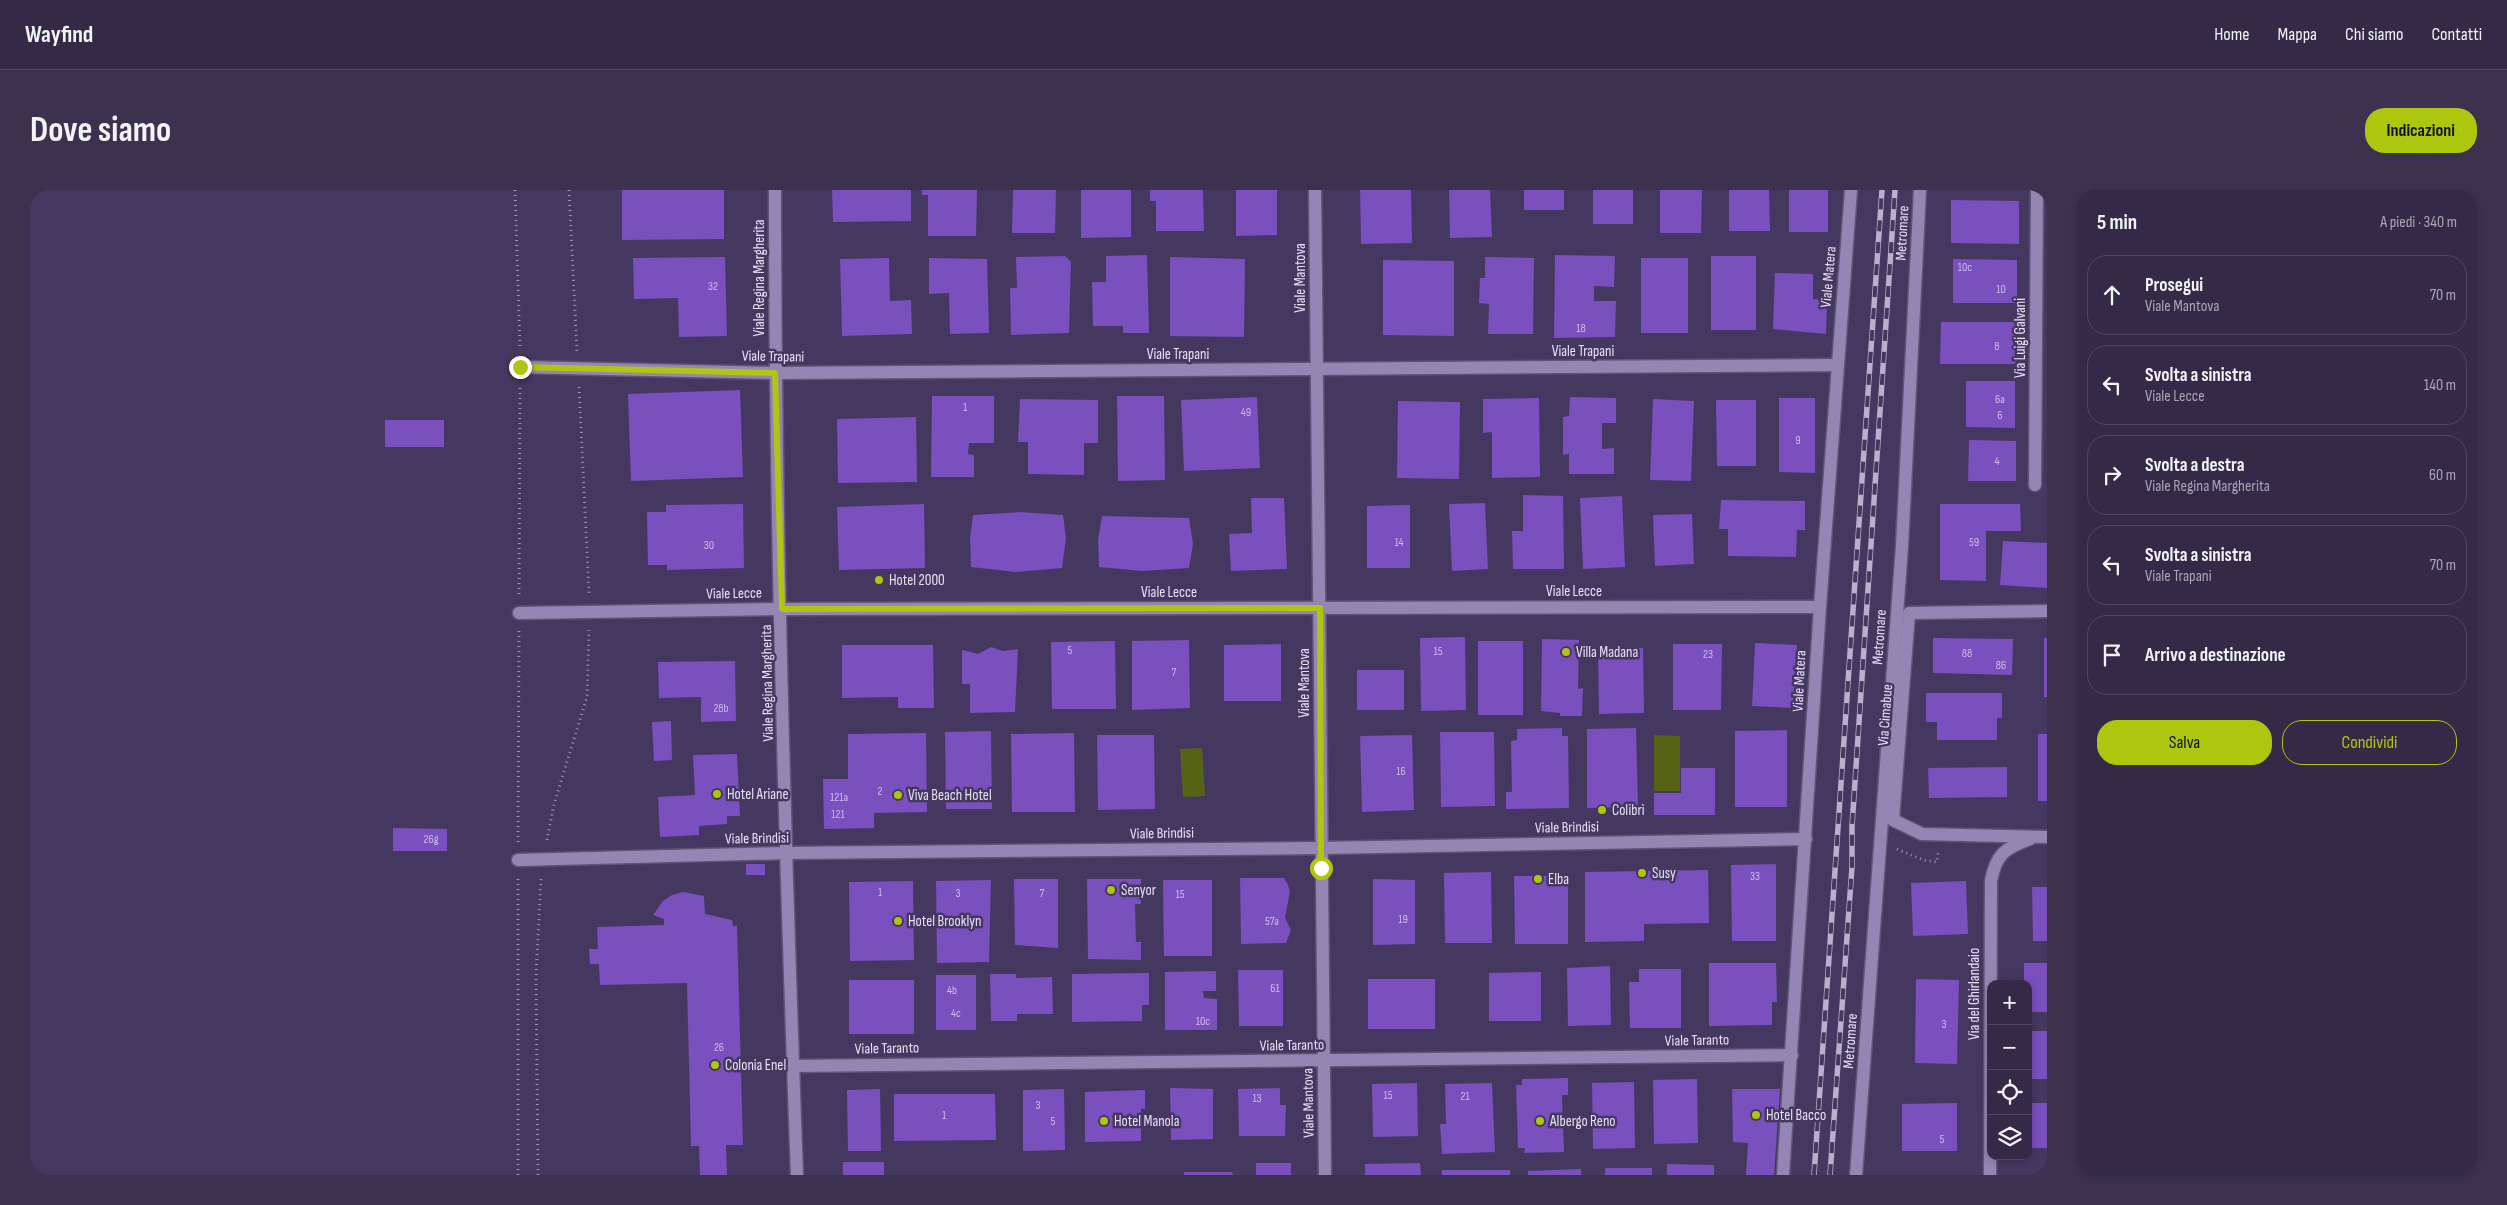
<!DOCTYPE html>
<html lang="it">
<meta charset="utf-8">
<style>
body{margin:0;font-family:"Sofia Sans Condensed",sans-serif;background:#3c324f;color:#f1f3f6}
.controls{position:absolute;right:15px;bottom:15px;display:grid;overflow:hidden;border-radius:10px;box-shadow:0 2px 8px #0003}
.controls button{width:45px;height:45px;display:grid;place-items:center;padding:0;border:0;border-bottom:1px solid #4e4660;background:#342a48;color:#f1f3f6;font:25px sans-serif}
.stop{position:absolute;width:15px;height:15px;margin:-11px;border:4px solid #adc60e;border-radius:50%;background:#fff}
.stop.end{background:#adc60e;border-color:#fff;box-shadow:0 1px 5px #0008}
.list{margin:0;padding:0;list-style:none}
h2{display:flex;justify-content:space-between;align-items:center;height:65px;margin:0;padding:0 20px;font-size:21px}
h2 small{font-size:16px;font-weight:400;color:#a9a7b4}
.list li{display:grid;grid-template-columns:32px 1fr auto;gap:15px;align-items:center;box-sizing:border-box;height:80px;margin:0 10px 10px;padding:0 10px;border:1px solid #4e4660;border-radius:20px}
.list b{display:block;font-size:19px;white-space:nowrap}
.list p{margin:0;font-size:16px;white-space:nowrap;color:#a9a7b4}
.list em{font-size:16px;font-style:normal;color:#a9a7b4}
.actions{display:flex;gap:10px;padding:15px 20px}
.actions a{flex:1;padding:11px 0;border:1px solid #adc60e;border-radius:20px;text-align:center;font-size:18px;color:#adc60e}
.actions .main{background:#adc60e;color:#111}
.icon{flex:none;width:28px;height:28px;fill:none;stroke:currentColor;stroke-width:2;stroke-linecap:round;stroke-linejoin:round}
.map{position:relative;flex:none;width:2017px;height:985px;overflow:hidden;border-radius:20px}
header{display:flex;align-items:center;gap:30px;box-sizing:border-box;height:70px;padding:0 25px;background:#342a48;border-bottom:1px solid #4e4660}
header strong{font-size:24px}
nav{display:flex;gap:28px;margin-inline-start:auto;font-size:18px}
.intro{display:flex;align-items:center;justify-content:space-between;box-sizing:border-box;height:120px;padding:0 30px}
h1{margin:0;font-size:35px}
.button{padding:12px 22px;border-radius:20px;background:#adc60e;color:#111;font-size:18px;font-weight:700}
main{display:flex;gap:30px;padding:0 30px}
aside{flex:1;background:#342a48;border-radius:20px;box-shadow:0 2px 8px #0003}
.map>svg:first-child{display:block}
.water{fill:#576314}
.building{fill:#7a4fbe}
.lines{fill:none;stroke-linecap:round;stroke-linejoin:round}
.service-casing{stroke:#605476;stroke-width:15}
.pedestrian-casing{stroke:#605476;stroke-width:15}
.minor-casing{stroke:#605476;stroke-width:15}
.tertiary-casing{stroke:#605476;stroke-width:15}
.path{stroke:#9c93b2;stroke-width:3;stroke-dasharray:1 4;stroke-linecap:butt}
.service{stroke:#9486b3;stroke-width:12}
.pedestrian{stroke:#9486b3;stroke-width:12}
.minor{stroke:#9486b3;stroke-width:12}
.tertiary{stroke:#9486b3;stroke-width:12}
.rail-casing{stroke:#b9b0cc;stroke-width:5.5}
.rail{stroke:#453860;stroke-width:4;stroke-dasharray:11;stroke-linecap:butt}
.route{stroke:#adc60e;stroke-width:6}
.poi-dot{fill:#adc60e;stroke:#453860;stroke-width:2}
.labels{text-anchor:middle;stroke-width:5;stroke-linejoin:round;paint-order:stroke}
.number-label{font-size:12px;fill:#ccbcea}
.street-label{font-size:15px;fill:#e7e0f8;stroke:#453860}
.poi-label{font-size:15px;fill:#e7e0f8;stroke:#453860;text-anchor:start}
</style>
<header>
<strong>Wayfind</strong>
<nav><a>Home</a><a>Mappa</a><a>Chi siamo</a><a>Contatti</a></nav>
</header>
<div class="intro"><h1>Dove siamo</h1><a class="button">Indicazioni</a></div>
<main>
<div class="map">
<svg width="2017" height="985" viewBox="0 0 2017 985">
<rect width="100%" height="100%" fill="#453860"/>
<g class="water">
<polygon points="1624,545 1650,546 1650,601 1624,601"/>
<polygon points="1172,558 1175,606 1153,607 1150,559"/>
</g>
<g class="building">
<polygon points="592,0 694,0 694,49 592,50"/>
<polygon points="802,0 881,0 881,31 803,32"/>
<polygon points="892,0 947,0 946,46 898,46 898,5 892,5"/>
<polygon points="983,0 1026,0 1025,43 982,43"/>
<polygon points="1051,0 1101,0 1101,47 1051,48"/>
<polygon points="1120,0 1173,0 1174,41 1126,41 1126,11 1120,11"/>
<polygon points="1206,0 1247,0 1247,45 1206,46"/>
<polygon points="1330,0 1381,0 1382,53 1331,54"/>
<polygon points="1419,0 1460,0 1462,47 1420,48"/>
<rect x="1494" y="0" width="40" height="20"/>
<rect x="1563" y="0" width="40" height="34"/>
<polygon points="1630,0 1672,0 1671,43 1630,43"/>
<polygon points="1699,0 1739,0 1740,41 1699,41"/>
<rect x="1759" y="0" width="39" height="42"/>
<polygon points="1921,10 1989,11 1989,54 1921,53"/>
<polygon points="1117,65 1119,143 1093,143 1093,136 1063,136 1062,92 1076,92 1076,66"/>
<polygon points="1525,65 1585,66 1584,97 1564,96 1564,111 1586,111 1585,147 1524,148"/>
<polygon points="1035,66 1041,72 1039,143 981,145 980,98 987,98 986,67"/>
<rect x="1681" y="66" width="45" height="74"/>
<polygon points="695,67 697,146 649,147 648,108 604,109 603,68"/>
<polygon points="1140,67 1215,69 1214,147 1140,146"/>
<polygon points="1455,67 1504,68 1503,144 1458,144 1459,114 1449,113 1450,88 1455,88"/>
<polygon points="859,68 860,111 881,110 882,144 812,146 810,69"/>
<polygon points="899,68 957,69 959,143 920,144 919,103 899,104"/>
<rect x="1611" y="68" width="47" height="75"/>
<polygon points="1923,69 1987,70 1987,113 1923,113"/>
<polygon points="1353,70 1424,71 1424,146 1353,145"/>
<polygon points="1745,83 1783,84 1783,109 1797,110 1796,144 1743,139"/>
<polygon points="1911,132 1987,132 1986,174 1910,174"/>
<polygon points="1936,191 1985,191 1985,238 1936,237"/>
<polygon points="710,200 713,287 601,291 598,204"/>
<polygon points="902,206 964,206 964,253 939,253 938,264 944,265 944,287 901,287"/>
<polygon points="1087,206 1134,206 1135,290 1088,291"/>
<polygon points="1227,207 1230,278 1154,281 1151,210"/>
<polygon points="1540,207 1586,208 1586,233 1572,233 1572,259 1584,258 1584,284 1539,284 1539,264 1533,265 1533,227 1539,226"/>
<polygon points="1509,208 1510,287 1462,288 1462,242 1453,243 1453,209"/>
<polygon points="1749,208 1785,208 1785,283 1749,282"/>
<polygon points="990,209 1068,210 1068,253 1054,253 1054,285 998,284 998,252 988,252"/>
<polygon points="1623,209 1664,211 1661,291 1620,290"/>
<polygon points="1686,210 1726,210 1726,276 1687,276"/>
<polygon points="1368,211 1430,212 1429,289 1367,288"/>
<polygon points="886,227 887,292 808,293 807,229"/>
<rect x="355" y="230" width="59" height="27"/>
<polygon points="1939,250 1986,251 1986,291 1938,291"/>
<polygon points="1493,305 1533,306 1534,379 1483,379 1482,341 1493,341"/>
<polygon points="1592,306 1595,377 1553,379 1550,308"/>
<polygon points="1221,308 1254,308 1257,379 1201,381 1199,344 1222,343"/>
<polygon points="1691,310 1775,311 1775,340 1767,340 1766,367 1698,366 1698,339 1689,339"/>
<polygon points="1455,313 1458,379 1422,381 1419,314"/>
<polygon points="713,314 714,378 637,380 637,375 618,375 617,322 636,322 636,315"/>
<polygon points="894,314 895,378 809,380 807,317"/>
<polygon points="1910,314 1990,314 1991,341 1956,341 1956,391 1910,390"/>
<polygon points="1380,315 1380,378 1337,378 1337,316"/>
<polygon points="990,322 1033,325 1036,348 1032,378 986,382 941,377 940,348 943,325"/>
<polygon points="1662,324 1664,374 1625,376 1623,325"/>
<polygon points="1072,326 1159,328 1163,354 1159,378 1112,381 1069,377 1068,350"/>
<polygon points="1973,351 2017,353 2017,398 1970,395"/>
<polygon points="1435,447 1436,520 1391,521 1390,448"/>
<polygon points="1903,448 1983,449 1982,485 1903,483"/>
<rect x="2014" y="448" width="3" height="59"/>
<polygon points="1512,449 1549,450 1548,499 1553,498 1552,526 1530,526 1530,523 1511,521"/>
<polygon points="1159,450 1160,518 1102,520 1102,451"/>
<polygon points="1085,451 1086,519 1022,519 1021,452"/>
<rect x="1448" y="451" width="45" height="74"/>
<polygon points="1725,453 1767,455 1764,518 1722,516"/>
<polygon points="1251,454 1251,511 1194,511 1194,455"/>
<polygon points="1643,454 1692,454 1691,520 1643,520"/>
<polygon points="812,455 903,455 904,518 868,518 868,507 812,508"/>
<polygon points="961,457 973,461 988,459 985,522 940,523 940,494 932,494 932,460 948,464"/>
<polygon points="1613,458 1614,523 1569,524 1568,459"/>
<polygon points="705,471 706,531 671,532 671,507 629,508 628,472"/>
<rect x="1327" y="480" width="47" height="40"/>
<polygon points="1896,503 1972,503 1972,528 1967,528 1967,550 1907,550 1907,532 1896,532"/>
<polygon points="641,531 642,570 624,571 622,532"/>
<polygon points="1532,538 1532,546 1538,546 1539,618 1476,619 1476,602 1482,602 1481,551 1487,550 1487,539"/>
<polygon points="1606,538 1608,617 1557,618 1557,539"/>
<polygon points="1757,540 1757,617 1705,617 1705,541"/>
<polygon points="961,541 962,619 916,619 915,542"/>
<polygon points="1410,542 1464,542 1465,616 1411,617"/>
<polygon points="896,543 897,622 844,623 844,638 794,639 793,589 818,589 818,544"/>
<polygon points="1044,543 1045,622 982,622 981,544"/>
<rect x="2008" y="544" width="9" height="67"/>
<polygon points="1067,545 1124,545 1125,619 1068,620"/>
<polygon points="1382,545 1384,620 1332,622 1330,546"/>
<polygon points="707,564 710,626 697,626 697,634 669,636 669,645 630,647 628,607 665,605 663,565"/>
<polygon points="1977,577 1977,607 1899,608 1898,578"/>
<polygon points="1651,578 1685,578 1685,625 1624,625 1624,603 1651,603"/>
<polygon points="363,638 417,639 417,661 363,661"/>
<rect x="716" y="674" width="19" height="11"/>
<polygon points="1746,674 1746,751 1702,751 1701,675"/>
<polygon points="1678,680 1679,733 1614,734 1614,751 1555,752 1555,682"/>
<polygon points="1461,682 1462,753 1415,753 1414,683"/>
<polygon points="1484,686 1538,686 1538,754 1485,754"/>
<polygon points="1210,688 1254,688 1257,693 1260,701 1255,728 1261,740 1256,753 1211,754"/>
<polygon points="984,689 1028,689 1028,758 985,755"/>
<polygon points="1057,689 1111,689 1111,714 1105,714 1106,752 1111,752 1111,770 1058,769"/>
<polygon points="1343,689 1385,690 1385,754 1343,755"/>
<polygon points="961,690 959,772 907,773 906,691"/>
<polygon points="1133,690 1182,690 1182,766 1134,766"/>
<polygon points="883,691 884,770 820,771 819,692"/>
<polygon points="1936,691 1938,744 1883,746 1881,693"/>
<polygon points="2002,697 2017,697 2017,751 2003,751"/>
<polygon points="653,702 674,706 675,724 702,730 703,736 707,736 713,955 696,955 697,985 670,985 669,956 661,956 657,793 570,795 569,774 560,774 559,759 568,759 567,737 634,735 634,729 623,725 633,711 642,705"/>
<polygon points="1679,773 1746,773 1747,812 1742,812 1742,835 1679,836"/>
<polygon points="1994,773 2017,773 2017,822 1998,822 1998,794 1994,794"/>
<polygon points="1580,776 1581,835 1538,836 1537,778"/>
<polygon points="1609,779 1651,779 1651,838 1600,838 1599,792 1609,792"/>
<polygon points="1208,780 1253,780 1253,836 1209,836"/>
<polygon points="1186,781 1186,801 1173,801 1174,808 1187,809 1187,840 1135,840 1135,782"/>
<polygon points="1511,782 1511,831 1459,831 1459,783"/>
<polygon points="1119,783 1119,815 1112,815 1112,831 1042,832 1042,784"/>
<polygon points="960,784 986,784 986,788 1022,787 1023,824 987,824 987,831 961,831"/>
<rect x="906" y="785" width="40" height="55"/>
<rect x="1338" y="789" width="67" height="50"/>
<polygon points="1886,789 1929,790 1927,874 1885,873"/>
<rect x="819" y="790" width="65" height="54"/>
<rect x="1998" y="841" width="19" height="48"/>
<polygon points="1538,888 1538,905 1532,905 1534,962 1494,963 1495,958 1488,958 1486,895 1492,895 1492,889"/>
<polygon points="1667,889 1668,953 1624,954 1623,890"/>
<polygon points="1604,892 1605,958 1563,959 1562,893"/>
<polygon points="1387,893 1388,946 1343,947 1342,894"/>
<polygon points="1462,893 1465,962 1412,964 1410,934 1416,934 1415,894"/>
<polygon points="1140,898 1183,899 1183,949 1141,950"/>
<polygon points="1250,898 1250,915 1256,915 1255,946 1209,946 1208,899"/>
<polygon points="850,899 851,961 818,961 817,900"/>
<polygon points="1034,899 1035,960 993,961 993,900"/>
<polygon points="1702,899 1750,899 1744,985 1716,985 1718,953 1703,952"/>
<polygon points="1115,900 1115,919 1111,919 1111,951 1055,952 1055,902"/>
<polygon points="864,904 965,904 966,950 864,951"/>
<polygon points="1927,913 1927,961 1872,961 1872,914"/>
<rect x="1998" y="913" width="19" height="45"/>
<rect x="813" y="972" width="41" height="13"/>
<rect x="1226" y="973" width="35" height="12"/>
<polygon points="1390,973 1391,985 1335,985 1335,974"/>
<polygon points="1637,974 1684,975 1684,985 1637,985"/>
<rect x="1575" y="978" width="47" height="7"/>
<polygon points="1551,979 1551,985 1498,985 1498,981"/>
<rect x="1412" y="980" width="68" height="5"/>
<polygon points="1154,982 1202,982 1203,985 1154,985"/>
</g>
<g class="lines">
<defs>
<polyline id="service" points="1826,985 1872,356 1890,0"/>
<g id="pedestrian">
<polyline points="490,177 745,183"/>
<polyline points="489,423 752,419"/>
<polyline points="488,670 756,663"/>
</g>
<g id="minor">
<polyline points="1285,0 1295,985"/>
<polyline points="745,183 1807,175"/>
<polyline points="2005,295 2007,0"/>
<polyline points="752,419 1790,417"/>
<polyline points="2017,421 1879,423 1863,630 1892,644 2017,647"/>
<polyline points="756,663 1291,658 1776,649"/>
<polyline points="763,876 1762,865"/>
<polyline points="1753,985 1790,417 1821,0"/>
<path d="M1960,985L1961,691C1966,664 1975,658 2000,649"/>
</g>
<path id="tertiary" d="M745,0C745,328 755,657 767,985"/>
</defs>
<use href="#service" class="service-casing"/>
<use href="#pedestrian" class="pedestrian-casing"/>
<use href="#minor" class="minor-casing"/>
<use href="#tertiary" class="tertiary-casing"/>
<g class="path">
<polyline points="485,0 490,159"/>
<polyline points="539,0 547,161"/>
<polyline points="549,197 559,403"/>
<polyline points="489,404 490,196"/>
<polyline points="517,650 524,614 557,507 559,440"/>
<polyline points="488,652 489,441"/>
<polyline points="1867,659 1893,670 1907,672 1908,663"/>
<polyline points="488,985 488,688"/>
<polyline points="508,985 506,786 511,688"/>
</g>
<use href="#service" class="service"/>
<use href="#pedestrian" class="pedestrian"/>
<use href="#minor" class="minor"/>
<use href="#tertiary" class="tertiary"/>
<defs>
<g id="rail">
<polyline points="1784,985 1852,0"/>
<polyline points="1800,985 1822,677 1822,636 1865,0"/>
</g>
</defs>
<use href="#rail" class="rail-casing"/>
<use href="#rail" class="rail"/>
</g>
<g class="lines">
<polyline class="route" points="490,177 745,183 752,419 1290,418 1291,678"/>
</g>
<g class="poi-dot">
<circle cx="849" cy="390" r="5"/>
<circle cx="1536" cy="462" r="5"/>
<circle cx="687" cy="604" r="5"/>
<circle cx="868" cy="605" r="5"/>
<circle cx="1572" cy="620" r="5"/>
<circle cx="1612" cy="683" r="5"/>
<circle cx="1508" cy="689" r="5"/>
<circle cx="1081" cy="700" r="5"/>
<circle cx="868" cy="731" r="5"/>
<circle cx="685" cy="875" r="5"/>
<circle cx="1726" cy="925" r="5"/>
<circle cx="1074" cy="931" r="5"/>
<circle cx="1510" cy="931" r="5"/>
</g>
<g class="labels">
<g class="number-label">
<text x="1935" y="81">10c</text>
<text x="683" y="100">32</text>
<text x="1971" y="103">10</text>
<text x="1551" y="142">18</text>
<text x="1967" y="160">8</text>
<text x="1970" y="213">6a</text>
<text x="935" y="221">1</text>
<text x="1216" y="226">49</text>
<text x="1970" y="229">6</text>
<text x="1768" y="254">9</text>
<text x="1967" y="275">4</text>
<text x="1369" y="356">14</text>
<text x="1944" y="356">59</text>
<text x="679" y="359">30</text>
<text x="1040" y="464">5</text>
<text x="1408" y="465">15</text>
<text x="1937" y="467">88</text>
<text x="1678" y="468">23</text>
<text x="1971" y="479">86</text>
<text x="1144" y="486">7</text>
<text x="691" y="522">28b</text>
<text x="1371" y="585">16</text>
<text x="850" y="605">2</text>
<text x="809" y="611">121a</text>
<text x="808" y="628">121</text>
<text x="401" y="653">26g</text>
<text x="1725" y="690">33</text>
<text x="850" y="706">1</text>
<text x="928" y="707">3</text>
<text x="1012" y="707">7</text>
<text x="1150" y="708">15</text>
<text x="1373" y="733">19</text>
<text x="1242" y="735">57a</text>
<text x="1245" y="802">61</text>
<text x="922" y="804">4b</text>
<text x="926" y="827">4c</text>
<text x="1173" y="835">10c</text>
<text x="1914" y="838">3</text>
<text x="689" y="861">26</text>
<text x="1358" y="909">15</text>
<text x="1435" y="910">21</text>
<text x="1227" y="912">13</text>
<text x="1008" y="919">3</text>
<text x="914" y="929">1</text>
<text x="1023" y="935">5</text>
<text x="1912" y="953">5</text>
</g>
<g class="street-label">
<text transform="translate(1872 43) rotate(-87)" y="5">Metromare</text>
<text transform="translate(1798 87) rotate(-85)" y="5">Viale Matera</text>
<text transform="translate(729 88) rotate(-90)" y="5">Viale Regina Margherita</text>
<text transform="translate(1270 88) rotate(-90)" y="5">Viale Mantova</text>
<text transform="translate(1990 148) rotate(-90)" y="5">Via Luigi Galvani</text>
<text x="1553" y="166">Viale Trapani</text>
<text x="1148" y="169">Viale Trapani</text>
<text transform="translate(743 166) rotate(1)" y="5">Viale Trapani</text>
<text x="1544" y="406">Viale Lecce</text>
<text x="1139" y="407">Viale Lecce</text>
<text transform="translate(704 403) rotate(-1)" y="5">Viale Lecce</text>
<text transform="translate(1849 447) rotate(-86)" y="5">Metromare</text>
<text transform="translate(1769 491) rotate(-87)" y="5">Viale Matera</text>
<text transform="translate(737 493) rotate(-91)" y="5">Viale Regina Margherita</text>
<text transform="translate(1274 493) rotate(-90)" y="5">Viale Mantova</text>
<text transform="translate(1855 525) rotate(-86)" y="5">Via Cimabue</text>
<text transform="translate(1537 637) rotate(-1)" y="5">Viale Brindisi</text>
<text transform="translate(1132 643) rotate(-1)" y="5">Viale Brindisi</text>
<text transform="translate(727 648) rotate(-1)" y="5">Viale Brindisi</text>
<text transform="translate(1944 804) rotate(-90)" y="5">Via del Ghirlandaio</text>
<text transform="translate(1667 850) rotate(-1)" y="5">Viale Taranto</text>
<text transform="translate(1820 851) rotate(-86)" y="5">Metromare</text>
<text transform="translate(1262 855) rotate(-1)" y="5">Viale Taranto</text>
<text transform="translate(857 858) rotate(-1)" y="5">Viale Taranto</text>
<text transform="translate(1278 913) rotate(-91)" y="5">Viale Mantova</text>
</g>
<g class="poi-label">
<text x="859" y="395">Hotel 2000</text>
<text x="1546" y="467">Villa Madana</text>
<text x="697" y="609">Hotel Ariane</text>
<text x="878" y="610">Viva Beach Hotel</text>
<text x="1582" y="625">Colibrì</text>
<text x="1622" y="688">Susy</text>
<text x="1518" y="694">Elba</text>
<text x="1091" y="705">Senyor</text>
<text x="878" y="736">Hotel Brooklyn</text>
<text x="695" y="880">Colonia Enel</text>
<text x="1736" y="930">Hotel Bacco</text>
<text x="1084" y="936">Hotel Manola</text>
<text x="1520" y="936">Albergo Reno</text>
</g>
</g>
</svg>
<div class="controls">
<button>+</button>
<button>−</button>
<button><svg class="icon" aria-label="locate" viewBox="0 0 24 24"><circle cx="12" cy="12" r="6"/><path d="M12 2v4M12 18v4M2 12h4M18 12h4"/></svg></button>
<button><svg class="icon" aria-label="layers" viewBox="0 0 24 24"><path d="M12 4l9 5-9 5-9-5zM3 14l9 5 9-5"/></svg></button>
</div>
<div class="stop" style="left:1291px;top:678px"></div>
<div class="stop end" style="left:490px;top:177px"></div>
</div>
<aside>
<h2>5 min<small>A piedi · 340 m</small></h2>
<ul class="list">
<li><svg class="icon" aria-label="ahead" viewBox="0 0 24 24"><path d="M12 20V5M6 11l6-6 6 6"/></svg><div><b>Prosegui</b><p>Viale Mantova</p></div><em>70 m</em></li>
<li><svg class="icon" aria-label="left" viewBox="0 0 24 24"><path d="M17 20v-9H6M10 6l-5 5 5 5"/></svg><div><b>Svolta a sinistra</b><p>Viale Lecce</p></div><em>140 m</em></li>
<li><svg class="icon" aria-label="right" viewBox="0 0 24 24"><path d="M7 20v-9h11M14 6l5 5-5 5"/></svg><div><b>Svolta a destra</b><p>Viale Regina Margherita</p></div><em>60 m</em></li>
<li><svg class="icon" aria-label="left" viewBox="0 0 24 24"><path d="M17 20v-9H6M10 6l-5 5 5 5"/></svg><div><b>Svolta a sinistra</b><p>Viale Trapani</p></div><em>70 m</em></li>
<li><svg class="icon" aria-label="arrive" viewBox="0 0 24 24"><path d="M6 21V4h12l-3 4 3 4H6"/></svg><div><b>Arrivo a destinazione</b></div></li>
</ul>
<div class="actions"><a class="main">Salva</a><a>Condividi</a></div>
</aside>
</main>
